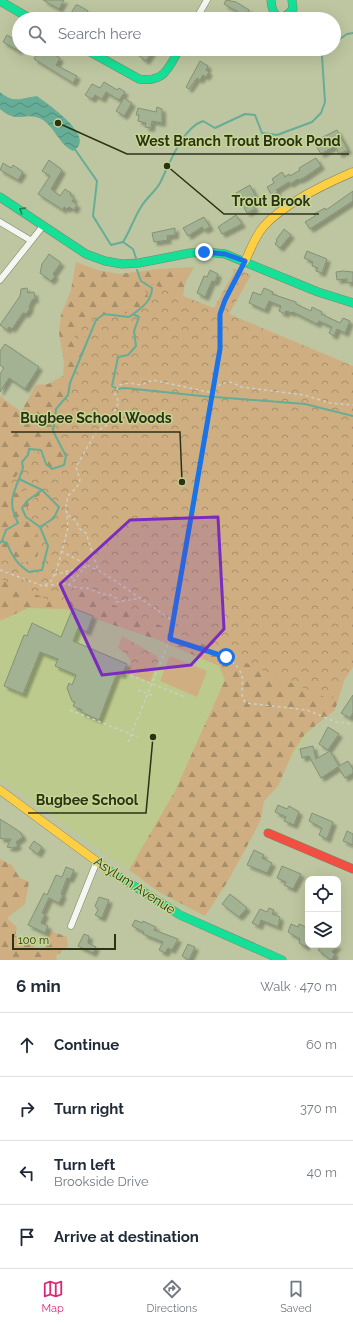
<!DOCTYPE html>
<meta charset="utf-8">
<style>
body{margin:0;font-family:Raleway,sans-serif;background:#f2f2f3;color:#1f2937}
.controls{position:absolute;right:12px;bottom:12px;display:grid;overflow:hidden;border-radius:8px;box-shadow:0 4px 16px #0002}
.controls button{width:36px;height:36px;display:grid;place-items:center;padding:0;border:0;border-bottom:1px solid #e0e1e3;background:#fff;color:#1f2937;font:20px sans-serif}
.scale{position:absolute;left:12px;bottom:10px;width:104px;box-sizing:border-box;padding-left:4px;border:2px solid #2c3216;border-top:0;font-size:11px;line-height:14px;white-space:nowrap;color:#2c3216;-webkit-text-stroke:3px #c5d690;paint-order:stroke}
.stop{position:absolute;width:12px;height:12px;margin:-9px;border:3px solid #1a73e8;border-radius:50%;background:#fff}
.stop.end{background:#1a73e8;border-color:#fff;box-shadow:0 1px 4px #0008}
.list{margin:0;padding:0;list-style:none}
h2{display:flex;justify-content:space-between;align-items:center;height:52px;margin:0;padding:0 16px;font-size:17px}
h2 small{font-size:13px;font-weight:400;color:#747a83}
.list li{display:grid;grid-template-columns:26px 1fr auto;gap:12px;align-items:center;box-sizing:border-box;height:64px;padding:0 16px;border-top:1px solid #e0e1e3}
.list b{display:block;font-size:15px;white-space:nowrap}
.list p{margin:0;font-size:13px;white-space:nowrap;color:#747a83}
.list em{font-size:13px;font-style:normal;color:#747a83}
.icon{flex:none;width:22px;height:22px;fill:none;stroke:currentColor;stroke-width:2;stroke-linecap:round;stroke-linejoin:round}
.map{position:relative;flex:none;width:353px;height:960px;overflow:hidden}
.search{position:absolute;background:#fff;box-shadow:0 4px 16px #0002;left:12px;right:12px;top:12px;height:44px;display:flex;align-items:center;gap:10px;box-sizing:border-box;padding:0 14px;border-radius:22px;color:#747a83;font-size:15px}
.sheet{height:308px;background:#fff}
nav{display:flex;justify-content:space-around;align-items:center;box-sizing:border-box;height:56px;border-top:1px solid #e0e1e3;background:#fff;font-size:11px;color:#747a83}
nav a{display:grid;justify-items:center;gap:2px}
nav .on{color:#db2777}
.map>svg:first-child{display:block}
.built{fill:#bcca8e}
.green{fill:#cfaf81}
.forest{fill:url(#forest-firs)}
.park{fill:url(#park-crowns)}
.water{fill:url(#water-waves)}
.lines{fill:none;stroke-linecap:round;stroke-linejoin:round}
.stream{stroke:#65ad96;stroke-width:2}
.building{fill:#a3b293;stroke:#859176;filter:url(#shadow)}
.street-casing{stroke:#7e8566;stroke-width:7}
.fast-casing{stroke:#7e8566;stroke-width:9}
.slow-casing{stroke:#7e8566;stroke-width:9}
.jam-casing{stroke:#7e8566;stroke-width:9}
.path{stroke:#cdd0c4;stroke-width:1.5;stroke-dasharray:3 3;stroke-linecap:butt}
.street{stroke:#f5f6f1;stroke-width:6}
.fast{stroke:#16e098;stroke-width:8}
.slow{stroke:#ffcf43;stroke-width:8}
.jam{stroke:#f24e42;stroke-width:8}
.oneway{stroke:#228050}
.route{stroke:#1a73e8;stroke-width:5}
.marked{fill:#7b2cbf;fill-opacity:0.2;stroke:#7b2cbf;stroke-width:3;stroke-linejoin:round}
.labels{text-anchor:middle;stroke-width:3;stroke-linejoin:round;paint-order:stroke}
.street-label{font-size:13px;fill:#2c3216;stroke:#c5d690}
.leader{fill:none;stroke:#2c3216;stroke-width:1.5}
.callout-dot{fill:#2c3216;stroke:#c5d690;stroke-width:1.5}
.callout-label{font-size:14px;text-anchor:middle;font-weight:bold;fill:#2c3216;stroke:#c5d690;stroke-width:3;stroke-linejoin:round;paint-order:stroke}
</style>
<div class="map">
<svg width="353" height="960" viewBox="0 0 353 960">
<defs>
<pattern id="forest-firs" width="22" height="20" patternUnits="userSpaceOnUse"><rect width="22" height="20" fill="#cfaf81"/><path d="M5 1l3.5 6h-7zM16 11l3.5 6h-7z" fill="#a88f69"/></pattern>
<pattern id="park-crowns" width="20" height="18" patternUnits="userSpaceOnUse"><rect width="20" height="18" fill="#cfaf81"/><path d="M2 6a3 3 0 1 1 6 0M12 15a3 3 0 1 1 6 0" fill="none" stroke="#a88f69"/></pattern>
<pattern id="water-waves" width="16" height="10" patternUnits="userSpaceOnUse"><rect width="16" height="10" fill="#65ad96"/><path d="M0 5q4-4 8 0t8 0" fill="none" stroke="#538d79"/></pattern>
<filter id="shadow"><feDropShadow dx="3.5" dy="3.5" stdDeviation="1" flood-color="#0004"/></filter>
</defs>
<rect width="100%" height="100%" fill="#bdc6a0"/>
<polygon class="built" points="0,579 331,700 191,909 174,901 129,870 0,779"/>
<polygon class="green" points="170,656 207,671 197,697 160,681"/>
<g class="forest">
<polygon points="76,262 98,270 119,274 158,269 194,267 185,283 183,297 347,672 335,710 305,734 293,752 278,786 264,801 261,819 253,835 228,881 205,916 159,892 129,870 175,791 225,680 219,666 158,640 66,609 28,608 0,621 0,396 21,412 36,385 48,384 63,376 64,363 59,333 61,315 71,290"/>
<polygon points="0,859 12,865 19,877 29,882 25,904 7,918 17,927 15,936 31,943 38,951 47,946 46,938 51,931 67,937 68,946 56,956 57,960 0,960"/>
</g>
<g class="park">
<path d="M233,268L251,275L229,314L353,366V667L331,700L74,588L63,606L0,579V560L4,556L35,566C41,546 37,528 24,512L34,498L42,494L38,490L30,487L21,494L8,491V486L22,469L28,454L34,450L41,455L43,464L51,468L61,466L65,455L51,429L56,413L69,395L66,389L81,357L89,347L90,340L85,336L77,343L72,340L87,316L95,314L120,315L144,308L149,298L139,279L214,308L233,274Z"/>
<path d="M122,636L157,656L158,662L150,682L127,673C134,659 129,657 118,648Z"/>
</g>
<path class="water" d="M0,92C14,104 21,98 37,96C49,105 98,138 73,151C58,144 54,124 39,118C23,112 18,124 0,109Z"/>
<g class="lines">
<g class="stream">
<polyline points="334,43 347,34 353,33"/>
<path d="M74,148L97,181L93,216L111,245L123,242C130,231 134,218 141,207C146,198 155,192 160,183C169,165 182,128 203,121L215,128L245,114L255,115L262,133L277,135L312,122L321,113L325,102L322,56L328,49"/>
<polyline points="123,242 133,249 136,258"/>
<polyline points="133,314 139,317 134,331 136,346 128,355 118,357 112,386 117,389 125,388 211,397"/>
<polyline points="214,397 305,404 353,416"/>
<polyline points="40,527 26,517 22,508 27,501 42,490"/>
<path d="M2,541L6,530L18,523C9,505 11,498 19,479"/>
<path d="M0,543L2,541L7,543C12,556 17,564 29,572L42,570L48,546L40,527L54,518L59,507L42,490L19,479L23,468L22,462L28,455L29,449L41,450L46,464L52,469L64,465L66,456L53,431L56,409L68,395L70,383L96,320L104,314L129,317C139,310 152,302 152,288L141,281L137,270"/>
</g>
</g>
<g class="building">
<polygon points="43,0 64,0 59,9"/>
<polygon points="226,0 236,2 249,10 245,16 224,4"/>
<polygon points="76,5 78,5 88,11 87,14 95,19 82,19 71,13"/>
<polygon points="7,35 19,42 19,51 3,42"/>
<polygon points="27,49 44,49 60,58 56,65 77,76 73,83 34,59 37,54"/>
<polygon points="132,49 154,49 146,61 139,56 141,54"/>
<polygon points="200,61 208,66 206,70 209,72 206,77 203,75 200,80 197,78 189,89 186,87"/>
<polygon points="104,82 117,90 119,88 125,92 119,100 106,92 102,99 95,95 92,99 85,95 92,84 100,88"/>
<polygon points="124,98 132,103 124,116 116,111"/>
<polygon points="157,107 162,109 162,123 152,121 151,128 145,127 146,123 138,121 139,115 136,115 138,108 156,112"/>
<polygon points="337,130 348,150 339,154 335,146 321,154 317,147 324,143 321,138"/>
<polygon points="316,158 321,166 305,177 299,180 298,179 290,184 289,182 276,190 278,192 272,196 267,187 274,183 272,179 282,172 285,177 289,174 290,176 300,170 299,168"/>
<polygon points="49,160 62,170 51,189 60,196 65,189 71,193 70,195 74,198 72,201 77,205 74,210 69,207 67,209 64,207 63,210 38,194 50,176 42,171"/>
<polygon points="3,163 11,168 13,165 23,172 18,180 0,170"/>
<polygon points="250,185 256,197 250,200 255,209 247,213 236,193"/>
<polygon points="353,191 353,201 310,229 305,222 315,216 314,214 325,208 326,210"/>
<polygon points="236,215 242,224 222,234 218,227"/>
<polygon points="204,217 210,227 204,230 202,227 188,236 183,228"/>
<polygon points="175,228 175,235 167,236 168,240 154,242 152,233"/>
<polygon points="284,229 291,235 280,248 275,244 277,241 276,240"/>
<polygon points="307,251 327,259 322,273 316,271 318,268 312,266 313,262 304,258"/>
<polygon points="49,254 61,263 53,274 55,276 51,281 40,273 42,264"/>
<polygon points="210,270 218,274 215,282 212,281 205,297 197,293 204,276 207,277"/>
<polygon points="343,271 353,272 353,282 347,283 347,279 337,280 336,272"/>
<polygon points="27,288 28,293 34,292 35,299 32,300 29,307 30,308 26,314 23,313 12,329 9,327 7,330 0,325 20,296 21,289"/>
<polygon points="264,288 273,292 272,294 296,302 296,304 311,311 312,307 322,312 321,314 340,323 343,318 350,321 345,333 337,329 334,336 329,333 332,327 319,321 317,324 293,312 292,313 286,311 285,314 279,311 281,306 269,301 265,310 249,303 253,292 261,295"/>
<polygon points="5,344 39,367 25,389 9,378 0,392 0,374 4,368 0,365 0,351"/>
<polygon points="73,608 93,616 87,632 78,628 73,641 127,664 122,675 117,673 99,720 81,712 82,710 73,706 75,702 72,701 67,688 69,683 72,685 76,675 55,666 58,659 40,652 23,694 4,686 24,635 27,636 32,623 61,637"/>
<polygon points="353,695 353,713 350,718 341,713"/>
<polygon points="328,727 339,734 328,750 319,744"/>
<polygon points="313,746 316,759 330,751 339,766 348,761 353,769 353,773 345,778 338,767 321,778 309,756 302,758 300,749"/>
<polygon points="278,805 287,809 289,806 299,812 294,825 284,821 286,817 275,812"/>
<polygon points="312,813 333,822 327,839 319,835 322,828 309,821"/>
<polygon points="0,819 20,832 23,837 16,842 18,846 13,848 7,847 11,839 3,839 0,838"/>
<polygon points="347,831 353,834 353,845 343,841"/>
<polygon points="34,841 42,847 38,854 29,848"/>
<polygon points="254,850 264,855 262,858 272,863 267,873 247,865"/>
<polygon points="282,866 301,874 293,889 284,885 286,882 277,878"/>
<polygon points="66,867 74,870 70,879 67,878 61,894 63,895 59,903 49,898 42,913 45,914 41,923 48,926 45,933 28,925 44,893 47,895 56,875 62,877"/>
<polygon points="230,894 247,908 239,917 222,904"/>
<polygon points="99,897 109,900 102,918 95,915 98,910 95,906"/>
<polygon points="269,908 274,910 272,914 280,917 278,927 261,920 259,926 252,923 260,909 267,912"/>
<polygon points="135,920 142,923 143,921 156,927 154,930 178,939 172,950 168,948 165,953 159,950 163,942 143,934 144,932 132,926"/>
<polygon points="291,924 298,927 299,924 308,928 306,947 299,943 300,939 288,932"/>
<polygon points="84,934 89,936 88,943 96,947 93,953 78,946"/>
<polygon points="188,944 195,947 189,960 182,956"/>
<polygon points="322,945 338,945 332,952 335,954 331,960 318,950"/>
</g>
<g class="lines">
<defs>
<g id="street">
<polyline points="196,19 207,0"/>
<polyline points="0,222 30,240"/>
<polyline points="0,280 43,226"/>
<polyline points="71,926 97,861"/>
</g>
<g id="fast">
<path d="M271,0C272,17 281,23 293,9L292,0"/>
<polyline points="0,1 31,19"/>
<path d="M85,49L139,79C164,83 169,68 179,49"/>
<polyline points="0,197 86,254 105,261 122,264 139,263 190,253 207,252 225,254 318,292 353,303"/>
<polyline points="107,869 180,915 282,960"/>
</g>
<g id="slow">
<path d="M245,261C251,249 255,236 264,226C285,203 325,184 353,172"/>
<polyline points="0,790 107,869"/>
</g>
<polyline id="jam" points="268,833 353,869"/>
</defs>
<use href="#street" class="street-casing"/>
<use href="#fast" class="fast-casing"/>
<use href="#slow" class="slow-casing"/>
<use href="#jam" class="jam-casing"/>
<g class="path">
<polyline points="213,389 223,383 230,382 242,387 304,395 330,403 353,405"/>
<polyline points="68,515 76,521 80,529 86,533 98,570"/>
<polyline points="61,551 108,576 173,621"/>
<polyline points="0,570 43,586 51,581 57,569 68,528 66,506 68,496 77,487 80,480 76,467 96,432 107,425 119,402 115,394 119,385 129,383 141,385 153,380 213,393"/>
<polyline points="66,573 74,579"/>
<polyline points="54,575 87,566"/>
<path d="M68,585C76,581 79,572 86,567"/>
<polyline points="45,586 62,583 78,588 86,588 103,594 112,595 116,598 116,602 141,598"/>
<path d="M170,639C190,645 236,652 242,676C244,684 239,696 246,703L307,710L336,722L353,724"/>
<polyline points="125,673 185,697"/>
<polyline points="138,690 154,696"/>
<polyline points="70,710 138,737"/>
<polyline points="128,742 170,639 220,349 220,314 241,268"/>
</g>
<use href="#street" class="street"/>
<use href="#fast" class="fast"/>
<use href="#slow" class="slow"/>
<use href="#jam" class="jam"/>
</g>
<defs><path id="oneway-chevron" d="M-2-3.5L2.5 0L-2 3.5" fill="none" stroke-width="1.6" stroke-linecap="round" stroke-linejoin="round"/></defs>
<use class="oneway" href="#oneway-chevron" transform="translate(22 210) rotate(-148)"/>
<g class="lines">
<polyline class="route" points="204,252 225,254 245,261 225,300 220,314 220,349 170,639 226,657"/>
</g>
<path class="marked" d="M218,517L224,629L191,665L102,675L60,584L130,520Z"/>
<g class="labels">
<g class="street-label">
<text transform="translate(135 885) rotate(33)" y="5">Asylum Avenue</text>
</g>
</g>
<path class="leader" d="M58 123L127 154H349M167 166L224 214H319M182 482L180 432H11M153 737L146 813H28"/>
<g class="callout-dot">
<circle cx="58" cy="123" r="4"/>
<circle cx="167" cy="166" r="4"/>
<circle cx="182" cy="482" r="4"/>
<circle cx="153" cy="737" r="4"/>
</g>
<g class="callout-label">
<text x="238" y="146">West Branch Trout Brook Pond</text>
<text x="271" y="206">Trout Brook</text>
<text x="96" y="423">Bugbee School Woods</text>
<text x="87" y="805">Bugbee School</text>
</g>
</svg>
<div class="controls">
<button><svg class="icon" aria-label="locate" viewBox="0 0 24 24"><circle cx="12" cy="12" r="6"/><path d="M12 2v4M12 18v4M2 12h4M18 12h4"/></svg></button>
<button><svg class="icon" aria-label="layers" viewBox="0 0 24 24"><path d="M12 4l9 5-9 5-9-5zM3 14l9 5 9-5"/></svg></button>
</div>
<div class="scale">100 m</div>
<div class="stop" style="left:226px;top:657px"></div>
<div class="stop end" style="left:204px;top:252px"></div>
<div class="search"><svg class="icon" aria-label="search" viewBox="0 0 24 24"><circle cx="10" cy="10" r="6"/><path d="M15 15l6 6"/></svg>Search here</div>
</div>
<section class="sheet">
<h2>6 min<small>Walk · 470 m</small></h2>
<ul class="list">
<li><svg class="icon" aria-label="ahead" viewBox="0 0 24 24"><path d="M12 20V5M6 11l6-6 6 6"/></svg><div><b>Continue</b></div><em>60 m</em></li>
<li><svg class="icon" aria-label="right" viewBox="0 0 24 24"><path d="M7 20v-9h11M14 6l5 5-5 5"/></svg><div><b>Turn right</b></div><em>370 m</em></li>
<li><svg class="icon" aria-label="left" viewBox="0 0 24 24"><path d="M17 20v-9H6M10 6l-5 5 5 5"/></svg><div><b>Turn left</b><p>Brookside Drive</p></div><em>40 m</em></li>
<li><svg class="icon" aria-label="arrive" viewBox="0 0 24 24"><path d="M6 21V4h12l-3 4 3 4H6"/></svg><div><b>Arrive at destination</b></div></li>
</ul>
</section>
<nav>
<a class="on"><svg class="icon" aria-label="map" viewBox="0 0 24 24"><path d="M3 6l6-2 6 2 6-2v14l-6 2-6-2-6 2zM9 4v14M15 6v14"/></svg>Map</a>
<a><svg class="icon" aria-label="directions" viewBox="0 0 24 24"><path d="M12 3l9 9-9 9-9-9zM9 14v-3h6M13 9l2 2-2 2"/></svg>Directions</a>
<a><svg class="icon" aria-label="saved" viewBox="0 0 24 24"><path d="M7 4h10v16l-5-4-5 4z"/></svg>Saved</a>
</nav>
